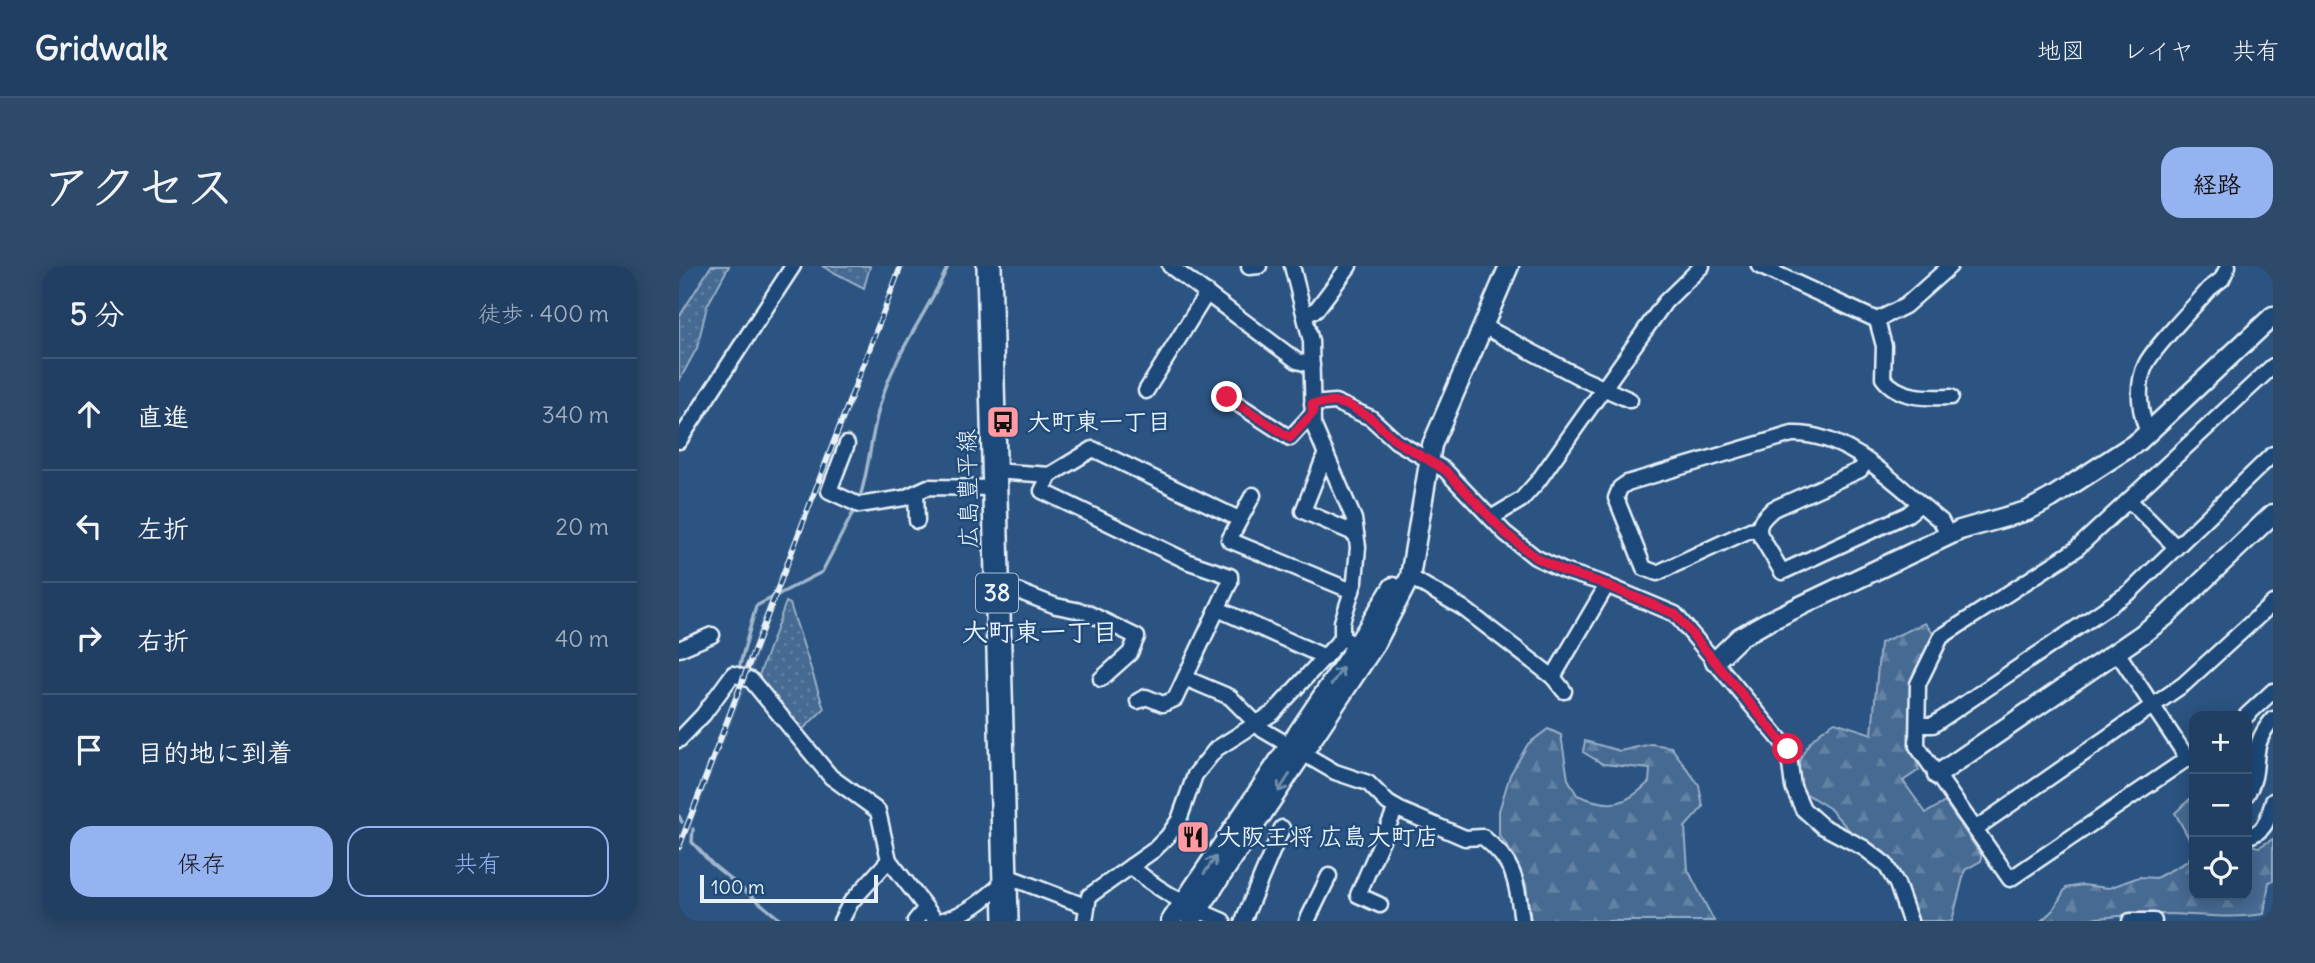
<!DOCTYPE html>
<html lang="ja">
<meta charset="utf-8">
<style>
body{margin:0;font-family:Delius,"Klee One",sans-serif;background:#2d4a6b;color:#f1f3f6}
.controls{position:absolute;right:21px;bottom:21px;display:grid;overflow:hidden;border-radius:14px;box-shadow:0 4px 18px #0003}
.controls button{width:63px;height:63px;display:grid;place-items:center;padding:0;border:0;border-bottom:2px solid #3d5877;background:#203f62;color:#f1f3f6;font:35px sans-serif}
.scale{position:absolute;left:21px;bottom:18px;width:178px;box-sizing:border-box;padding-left:7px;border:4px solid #e8f1f8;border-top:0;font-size:19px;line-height:24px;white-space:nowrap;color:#e8f1f8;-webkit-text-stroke:5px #1f4a7a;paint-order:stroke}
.stop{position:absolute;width:21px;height:21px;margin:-16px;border:5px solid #e11d48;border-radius:50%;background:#fff}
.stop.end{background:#e11d48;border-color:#fff;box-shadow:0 2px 7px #0008}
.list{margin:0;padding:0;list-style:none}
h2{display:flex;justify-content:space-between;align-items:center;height:91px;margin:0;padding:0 28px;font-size:30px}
h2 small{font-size:23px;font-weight:400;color:#a2afbe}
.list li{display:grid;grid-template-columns:46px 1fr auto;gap:21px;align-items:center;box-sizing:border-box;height:112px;padding:0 28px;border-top:2px solid #3d5877}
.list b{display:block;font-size:26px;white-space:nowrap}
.list em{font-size:23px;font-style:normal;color:#a2afbe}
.actions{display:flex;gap:14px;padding:21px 28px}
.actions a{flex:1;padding:16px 0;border:2px solid #95b2f1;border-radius:21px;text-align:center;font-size:24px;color:#95b2f1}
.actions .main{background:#95b2f1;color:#111}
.icon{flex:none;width:38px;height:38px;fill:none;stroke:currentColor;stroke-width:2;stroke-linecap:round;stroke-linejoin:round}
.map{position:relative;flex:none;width:1594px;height:655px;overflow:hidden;border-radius:21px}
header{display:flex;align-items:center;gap:42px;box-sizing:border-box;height:98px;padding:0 35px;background:#203f62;border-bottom:2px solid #3d5877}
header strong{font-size:33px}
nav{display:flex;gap:38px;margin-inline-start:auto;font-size:24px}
.intro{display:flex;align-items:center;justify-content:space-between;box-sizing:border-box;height:168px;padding:0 42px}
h1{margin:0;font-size:49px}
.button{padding:18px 32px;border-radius:21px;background:#95b2f1;color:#111;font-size:24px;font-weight:700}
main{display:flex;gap:42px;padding:0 42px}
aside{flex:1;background:#203f62;border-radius:21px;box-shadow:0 4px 18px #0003}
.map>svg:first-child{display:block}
.built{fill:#3a608b}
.green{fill:url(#green-dots);stroke:#98aec6;stroke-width:2}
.forest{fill:url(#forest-firs);stroke:#98aec6;stroke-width:2}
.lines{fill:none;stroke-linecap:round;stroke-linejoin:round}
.stream{stroke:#a0b6cb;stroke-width:3.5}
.minor-casing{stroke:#e8f1f8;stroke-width:19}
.tertiary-casing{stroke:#e8f1f8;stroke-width:23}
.primary-casing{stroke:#e8f1f8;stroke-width:28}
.minor{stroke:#1f4a7a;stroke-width:14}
.tertiary{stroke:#1f4a7a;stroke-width:18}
.primary{stroke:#1f4a7a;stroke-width:23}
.rail-casing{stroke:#e8f1f8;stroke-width:6}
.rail{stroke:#1f4a7a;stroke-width:3.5;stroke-dasharray:10;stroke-linecap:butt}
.oneway{stroke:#6f8dac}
.route{stroke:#e11d48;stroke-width:9}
.labels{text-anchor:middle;stroke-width:5;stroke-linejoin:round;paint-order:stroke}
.shield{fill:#1f4a7a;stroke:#acbfd2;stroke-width:2}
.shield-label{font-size:23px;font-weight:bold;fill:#e8f1f8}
.poi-label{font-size:24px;font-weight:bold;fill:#e8f1f8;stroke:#1f4a7a;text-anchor:start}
.street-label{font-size:24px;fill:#e8f1f8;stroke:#1f4a7a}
.neighbourhood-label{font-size:26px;font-weight:bold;fill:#e8f1f8;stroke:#1f4a7a}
</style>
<header>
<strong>Gridwalk</strong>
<nav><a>地図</a><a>レイヤ</a><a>共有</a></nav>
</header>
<div class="intro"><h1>アクセス</h1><a class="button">経路</a></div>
<main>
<aside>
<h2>5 分<small>徒歩 · 400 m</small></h2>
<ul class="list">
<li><svg class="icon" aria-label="ahead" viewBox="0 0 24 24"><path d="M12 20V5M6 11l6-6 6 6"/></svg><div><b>直進</b></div><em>340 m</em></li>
<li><svg class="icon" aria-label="left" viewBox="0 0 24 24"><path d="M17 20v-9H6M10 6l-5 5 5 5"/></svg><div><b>左折</b></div><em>20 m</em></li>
<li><svg class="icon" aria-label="right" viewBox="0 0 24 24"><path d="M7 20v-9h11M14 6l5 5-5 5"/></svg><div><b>右折</b></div><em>40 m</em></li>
<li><svg class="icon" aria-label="arrive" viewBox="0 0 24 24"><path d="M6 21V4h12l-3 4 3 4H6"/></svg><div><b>目的地に到着</b></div></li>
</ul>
<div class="actions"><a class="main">保存</a><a>共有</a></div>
</aside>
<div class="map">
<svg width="1594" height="655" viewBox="0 0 1594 655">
<defs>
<pattern id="green-dots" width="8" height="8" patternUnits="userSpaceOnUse" patternTransform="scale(1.75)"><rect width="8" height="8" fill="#476b93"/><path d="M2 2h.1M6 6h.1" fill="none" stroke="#6281a3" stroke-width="1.8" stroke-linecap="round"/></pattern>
<pattern id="forest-firs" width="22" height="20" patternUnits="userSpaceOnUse" patternTransform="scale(1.75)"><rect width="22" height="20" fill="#476b93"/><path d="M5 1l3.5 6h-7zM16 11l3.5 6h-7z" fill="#6281a3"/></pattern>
</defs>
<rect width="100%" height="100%" fill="#2b5482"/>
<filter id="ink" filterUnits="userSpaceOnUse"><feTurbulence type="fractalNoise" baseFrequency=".0143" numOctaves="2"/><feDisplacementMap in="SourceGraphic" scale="14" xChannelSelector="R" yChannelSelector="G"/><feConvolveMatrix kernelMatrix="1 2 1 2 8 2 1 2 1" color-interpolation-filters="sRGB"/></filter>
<g filter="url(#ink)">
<polygon class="built" points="98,330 72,408 0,591 0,572 90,333"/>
<g class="green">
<polygon points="32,0 50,0 28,40 18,82 0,115 0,51"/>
<polygon points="143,0 191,0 185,22"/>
<polygon points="107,336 111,338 145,443 121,466 78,415"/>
</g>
<g class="forest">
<path d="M1246,357L1259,374L1238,417L1233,481L1240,504L1224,515L1247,547L1266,536L1302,589V595L1286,604L1273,655H1237L1216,602L1205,586L1172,566L1150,542L1126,527L1117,506C1124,481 1134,469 1156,456L1193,468L1201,377Z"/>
<path d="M869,463L882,469L889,513L898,529C930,542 945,541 970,516L971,503L924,498L904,486L906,475L941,485L972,478L992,481L1020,519L1024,541L1006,561L1009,604L1035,655H852L847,618L835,590L820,569V545L831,509L849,478Z"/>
<path d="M1515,529V629H1568V578L1580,581L1594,573V615L1590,616L1585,648C1548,654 1512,647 1476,648C1438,649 1400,655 1362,655L1374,644L1387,622L1403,619L1430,622L1460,611L1477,612L1509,595L1515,582L1496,547Z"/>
</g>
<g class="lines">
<g class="stream">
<path d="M180,234C191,201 192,163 204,129C220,81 249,46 269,0"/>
<polyline points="59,406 77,340 143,306 177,241"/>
<polyline points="0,482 14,469"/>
<polyline points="0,550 3,556"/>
<polyline points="14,563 13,576 33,598 103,655"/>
</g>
<defs>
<g id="minor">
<polyline points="491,0 618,95 633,99"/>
<polyline points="613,0 632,75 634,158 675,253 679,281 676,315 663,356 663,372 678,379"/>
<polyline points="1080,0 1198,54 1226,40 1271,0"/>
<polyline points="570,1 580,0"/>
<polyline points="626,49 637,44 670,0"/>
<path d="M1198,54L1205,80L1204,112C1220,133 1248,132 1272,131"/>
<polyline points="804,60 904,113 951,134"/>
<polyline points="467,125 528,27"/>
<polyline points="548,131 611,172 634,147"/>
<polyline points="633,138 656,136 692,152 717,175 766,204 826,267 856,291 885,305 920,316 996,348 1109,483 1114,521 1124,543 1143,560 1185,582 1206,598 1218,618 1231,655"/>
<path d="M1470,167C1460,149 1457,118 1467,98C1476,80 1515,41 1530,23L1543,13L1549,0"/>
<polyline points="0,175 114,0"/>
<polyline points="168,178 150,225 180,239 225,232 249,221 316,222"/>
<polyline points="647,187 624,245 677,268"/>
<path d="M1187,196L1181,204L1094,243C1086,251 1077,257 1081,269L1103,306L1229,248L1241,238"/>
<polyline points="315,205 371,209"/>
<polyline points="237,227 238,255"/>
<polyline points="574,229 550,274 673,325"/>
<polyline points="1450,234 1497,281"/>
<polyline points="812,252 842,234 859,215 986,36 1023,0"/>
<path d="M1079,263L1071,264L978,307L965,302L937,232L941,222L948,217L1113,168C1171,166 1220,222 1262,255L1269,269"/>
<polyline points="731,311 784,342 874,411 885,425"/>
<polyline points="318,323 331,322 377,340 407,346 458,371 451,387 422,413"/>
<polyline points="539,343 646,391"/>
<polyline points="0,383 33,369"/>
<polyline points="1438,386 1509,493"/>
<polyline points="874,411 928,319"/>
<path d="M506,412L551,431L584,464L656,506L689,517L709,537L721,544L786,572L804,571C838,599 837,615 843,655"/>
<polyline points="459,435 467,431 484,438 496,433 551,316 551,310 510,296 363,225 371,209 414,183 560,253"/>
<polyline points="1567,450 1594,425"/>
<polyline points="1239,459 1254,459 1452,325 1594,188"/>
<polyline points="0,474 24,449 54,408 72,414 152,511 199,545 210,594 257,655"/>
<polyline points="1515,488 1331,613 1238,480 1239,418 1262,371 1396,284 1594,100"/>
<path d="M1568,528C1585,500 1567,484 1594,453"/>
<polyline points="1296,563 1505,418 1594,337"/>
<path d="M1568,570C1587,567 1589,552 1594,535"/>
<path d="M452,600C477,624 511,641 544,655"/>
<polyline points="325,609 406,640"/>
<polyline points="701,639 679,629 717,542"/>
<polyline points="162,655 172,636 210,594"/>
<polyline points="236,655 246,643"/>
<path d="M260,655C288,649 305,634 326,615"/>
<polyline points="406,655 410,630 475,584 489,570 500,554 516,509 537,483 594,447 663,372"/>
<polyline points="564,655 603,562"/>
<polyline points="628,655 650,610"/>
<polyline points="1451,655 1475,655"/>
</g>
<g id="tertiary">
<polyline points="1036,395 1061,371 1086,357 1281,264 1348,245 1372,232 1460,175 1594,50"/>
<polyline points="1258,509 1462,369 1487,350 1594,248"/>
<polyline points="492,655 678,379 714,321"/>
<polyline points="512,655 697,377 731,311 753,179 830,0"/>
</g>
<polyline id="primary" points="310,0 327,655"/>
</defs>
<use href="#minor" class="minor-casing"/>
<use href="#tertiary" class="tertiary-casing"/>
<use href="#primary" class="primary-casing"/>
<use href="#minor" class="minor"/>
<use href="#tertiary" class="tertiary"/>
<use href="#primary" class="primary"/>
<defs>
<polyline id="rail" points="0,581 222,0"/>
</defs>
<use href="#rail" class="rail-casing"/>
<use href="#rail" class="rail"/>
</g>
<defs><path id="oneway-shaft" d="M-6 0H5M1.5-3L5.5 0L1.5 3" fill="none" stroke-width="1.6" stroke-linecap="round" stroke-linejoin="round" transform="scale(1.75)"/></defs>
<g class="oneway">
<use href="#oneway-shaft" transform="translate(658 410) rotate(-56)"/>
<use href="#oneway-shaft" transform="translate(605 517) rotate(123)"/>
<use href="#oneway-shaft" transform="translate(531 599) rotate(-55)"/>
</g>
</g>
<g class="lines" filter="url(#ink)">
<polyline class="route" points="548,131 611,172 634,147 633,138 656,136 669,139 692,152 717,175 766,204 826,267 856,291 884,305 920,316 996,348 1109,483"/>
</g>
<defs>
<symbol id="bus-square" viewBox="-11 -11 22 22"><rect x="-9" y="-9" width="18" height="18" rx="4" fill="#ff9aa2" stroke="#1f4a7a"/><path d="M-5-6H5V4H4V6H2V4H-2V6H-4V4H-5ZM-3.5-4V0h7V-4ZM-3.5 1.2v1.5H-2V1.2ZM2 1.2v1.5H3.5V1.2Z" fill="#111"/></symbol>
<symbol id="restaurant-square" viewBox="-11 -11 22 22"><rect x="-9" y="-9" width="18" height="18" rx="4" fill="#ff9aa2" stroke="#1f4a7a"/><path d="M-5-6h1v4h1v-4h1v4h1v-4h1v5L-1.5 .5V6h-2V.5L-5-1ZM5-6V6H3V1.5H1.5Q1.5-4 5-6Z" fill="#111"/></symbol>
</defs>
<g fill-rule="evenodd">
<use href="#bus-square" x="305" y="137" width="38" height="38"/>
<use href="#restaurant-square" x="495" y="552" width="38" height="38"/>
</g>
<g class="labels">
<rect class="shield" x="297" y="307.5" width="42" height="39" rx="5"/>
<g class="shield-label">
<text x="318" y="335">38</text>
</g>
<g class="poi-label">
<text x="348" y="164">大町東一丁目</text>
<text x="538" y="579">大阪王将 広島大町店</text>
</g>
<g class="street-label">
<text transform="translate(289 223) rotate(-91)" y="8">広島豊平線</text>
</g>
<g class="neighbourhood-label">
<text x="361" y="375">大町東一丁目</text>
</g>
</g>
</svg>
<div class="controls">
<button>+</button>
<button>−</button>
<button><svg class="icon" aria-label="locate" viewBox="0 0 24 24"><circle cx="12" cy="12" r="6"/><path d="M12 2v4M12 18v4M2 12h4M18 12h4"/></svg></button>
</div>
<div class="scale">100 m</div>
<div class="stop" style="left:1109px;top:483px"></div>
<div class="stop end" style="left:548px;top:131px"></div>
</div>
</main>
